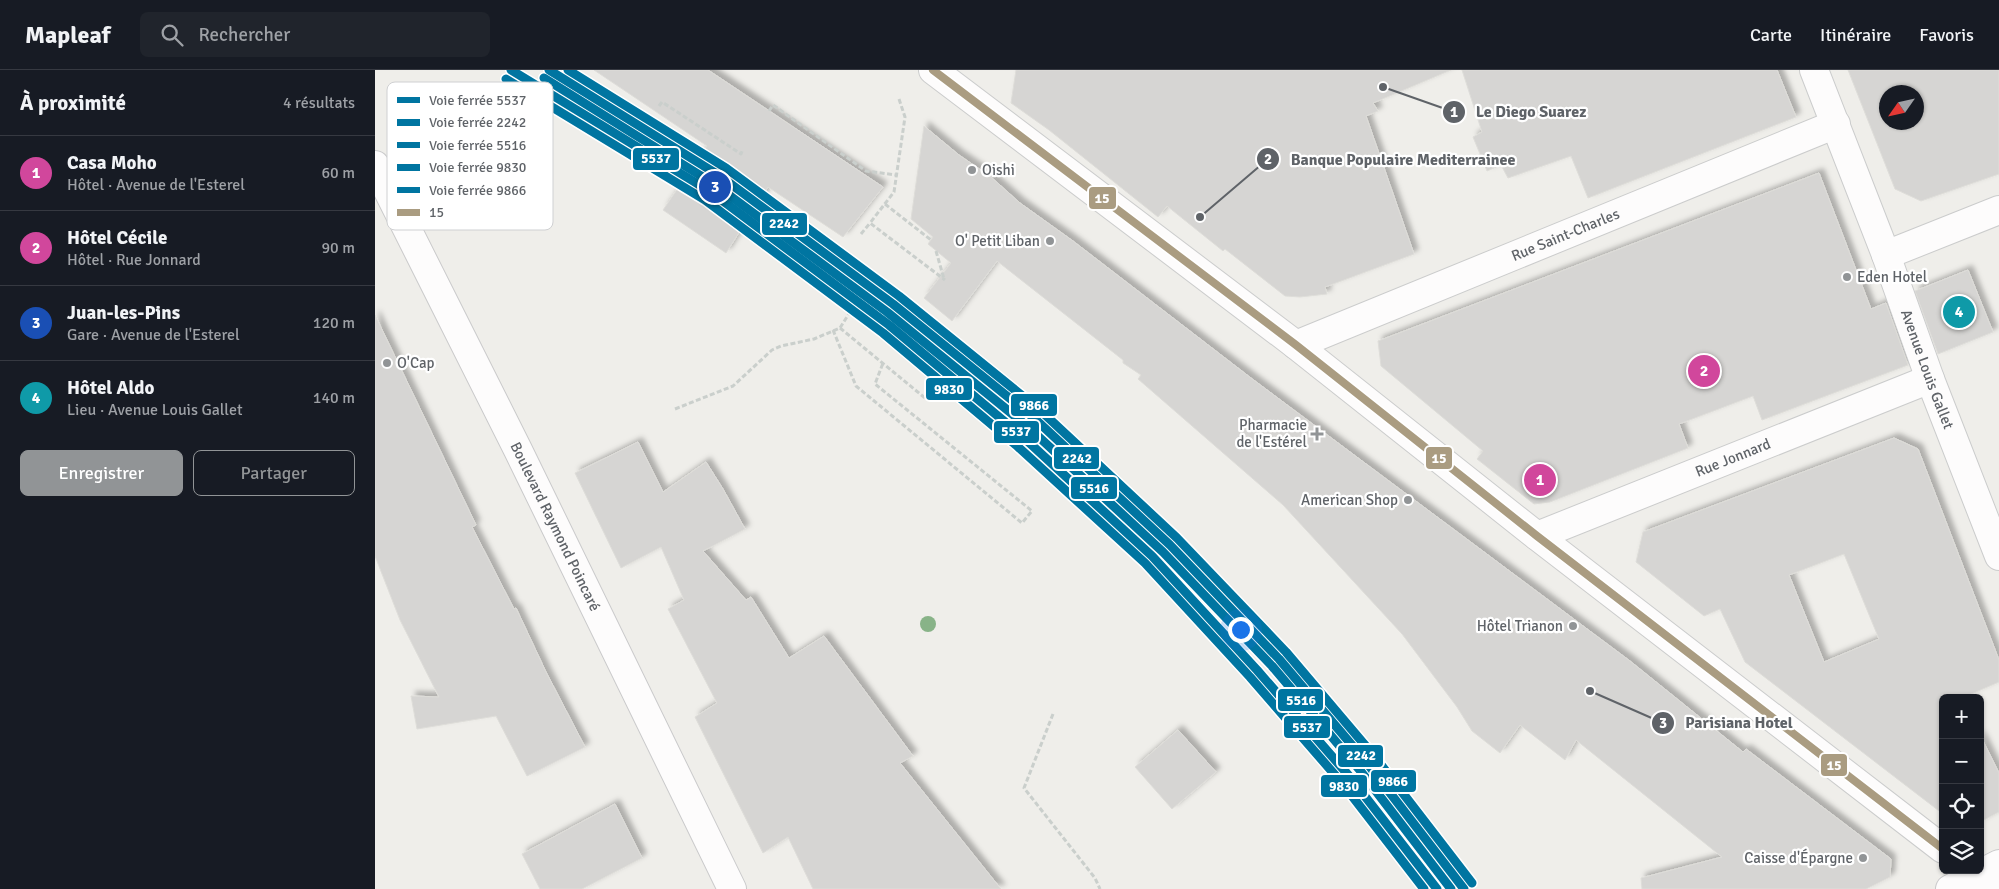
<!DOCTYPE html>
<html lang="fr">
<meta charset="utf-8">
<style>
body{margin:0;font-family:Signika,sans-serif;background:#20242c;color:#f1f3f6}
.controls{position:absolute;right:15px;bottom:15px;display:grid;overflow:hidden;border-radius:8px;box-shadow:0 1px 4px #0004}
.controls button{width:45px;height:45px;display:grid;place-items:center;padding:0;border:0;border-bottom:1px solid #363941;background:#171b24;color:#f1f3f6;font:25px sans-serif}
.compass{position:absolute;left:1504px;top:15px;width:45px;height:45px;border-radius:50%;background:#171b24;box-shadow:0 1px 4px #0004;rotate:236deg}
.you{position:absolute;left:865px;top:559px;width:18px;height:18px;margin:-12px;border:4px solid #fff;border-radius:50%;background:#1a73e8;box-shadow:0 0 0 8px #1a73e833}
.badge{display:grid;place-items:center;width:32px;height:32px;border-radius:50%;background:#919496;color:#fff;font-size:16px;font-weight:700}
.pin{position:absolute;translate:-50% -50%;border:2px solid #fff;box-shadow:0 1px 5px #0006}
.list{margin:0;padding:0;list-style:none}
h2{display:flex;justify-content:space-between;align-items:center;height:65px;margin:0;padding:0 20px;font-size:21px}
h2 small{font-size:16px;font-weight:400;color:#9ea1a6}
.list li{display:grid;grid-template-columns:32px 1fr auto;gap:15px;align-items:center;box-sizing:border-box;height:75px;padding:0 20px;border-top:1px solid #363941}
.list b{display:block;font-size:19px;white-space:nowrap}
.list p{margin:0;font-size:16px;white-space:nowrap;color:#9ea1a6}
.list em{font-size:16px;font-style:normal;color:#9ea1a6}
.actions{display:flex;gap:10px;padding:15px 20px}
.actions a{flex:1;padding:11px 0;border:1px solid #919496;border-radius:8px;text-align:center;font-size:18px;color:#919496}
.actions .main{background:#919496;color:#fff}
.icon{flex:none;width:28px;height:28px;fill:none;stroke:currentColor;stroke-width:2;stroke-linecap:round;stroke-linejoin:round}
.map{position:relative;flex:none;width:1624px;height:819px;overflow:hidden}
header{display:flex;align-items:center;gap:30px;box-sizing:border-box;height:70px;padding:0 25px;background:#171b24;border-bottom:1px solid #363941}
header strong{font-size:24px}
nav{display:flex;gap:28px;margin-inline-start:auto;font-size:18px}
.search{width:350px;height:45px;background:#20242c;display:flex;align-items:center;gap:12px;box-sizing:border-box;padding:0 18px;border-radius:8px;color:#9ea1a6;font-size:19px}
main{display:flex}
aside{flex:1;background:#171b24}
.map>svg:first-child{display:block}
.building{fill:#d6d5d3;stroke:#deddd9;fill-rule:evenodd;filter:url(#shadow)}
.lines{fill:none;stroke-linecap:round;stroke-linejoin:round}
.street-casing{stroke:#cbcccc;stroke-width:30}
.secondary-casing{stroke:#cacacb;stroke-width:30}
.path{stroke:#cacfcc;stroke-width:3;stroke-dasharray:5 2.5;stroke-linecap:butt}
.street{stroke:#fdfcfc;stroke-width:28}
.secondary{stroke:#fdfcfc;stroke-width:28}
.bus-1-casing{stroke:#fff;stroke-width:11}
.bus-1{stroke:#aa9c81;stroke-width:8}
.rail-1-casing{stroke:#fff;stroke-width:12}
.rail-2-casing{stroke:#fff;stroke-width:12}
.rail-3-casing{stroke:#fff;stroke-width:12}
.rail-4-casing{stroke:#fff;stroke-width:12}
.rail-5-casing{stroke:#fff;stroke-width:12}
.rail-1{stroke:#0075a1;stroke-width:9}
.rail-2{stroke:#0075a1;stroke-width:9}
.rail-3{stroke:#0075a1;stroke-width:9}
.rail-4{stroke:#0075a1;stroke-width:9}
.rail-5{stroke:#0075a1;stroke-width:9}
.tree{fill:#88b388}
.poi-dot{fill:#919496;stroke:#fff;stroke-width:2}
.labels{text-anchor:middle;stroke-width:4.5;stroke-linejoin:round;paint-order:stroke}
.poi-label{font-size:15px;fill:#5f6368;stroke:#fff;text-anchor:end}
.street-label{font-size:15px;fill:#5f6368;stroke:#fff}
.key{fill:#fff;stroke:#cfd0d2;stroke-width:1}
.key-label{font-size:14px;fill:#5f6368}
.leader{fill:none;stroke:#5f6368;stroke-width:2}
.callout-dot{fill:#5f6368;stroke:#fff;stroke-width:2}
.mark-label{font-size:15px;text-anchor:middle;font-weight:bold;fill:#fff}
.callout-label{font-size:16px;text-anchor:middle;font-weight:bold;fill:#5f6368;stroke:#fff;stroke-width:4.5;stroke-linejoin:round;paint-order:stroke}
.line-badge{stroke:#fff;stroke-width:2}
.badge-label{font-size:14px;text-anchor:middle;font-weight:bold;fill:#fff}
</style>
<header>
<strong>Mapleaf</strong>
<div class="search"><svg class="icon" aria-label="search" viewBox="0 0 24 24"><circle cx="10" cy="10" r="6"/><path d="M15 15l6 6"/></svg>Rechercher</div>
<nav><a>Carte</a><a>Itinéraire</a><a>Favoris</a></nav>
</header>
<main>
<aside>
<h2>À proximité<small>4 résultats</small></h2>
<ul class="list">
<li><span class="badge" style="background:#d1479c">1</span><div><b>Casa Moho</b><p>Hôtel · Avenue de l'Esterel</p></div><em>60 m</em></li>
<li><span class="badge" style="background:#d1479c">2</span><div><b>Hôtel Cécile</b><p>Hôtel · Rue Jonnard</p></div><em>90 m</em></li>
<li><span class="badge" style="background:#1a4fb4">3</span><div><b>Juan-les-Pins</b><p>Gare · Avenue de l'Esterel</p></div><em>120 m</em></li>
<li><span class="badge" style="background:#0f9aa8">4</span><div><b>Hôtel Aldo</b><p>Lieu · Avenue Louis Gallet</p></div><em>140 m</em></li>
</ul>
<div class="actions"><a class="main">Enregistrer</a><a>Partager</a></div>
</aside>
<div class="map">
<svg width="1624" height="819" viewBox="0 0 1624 819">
<defs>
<filter id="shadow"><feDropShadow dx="4.5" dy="-4.5" stdDeviation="2.5" flood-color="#0004"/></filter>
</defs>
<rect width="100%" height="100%" fill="#efeeea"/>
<g class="building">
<polygon points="219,0 333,0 508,117 468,167 393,117 351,183 288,140 332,76"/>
<polygon points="641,0 1076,0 998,33 1003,41 991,46 1039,184 950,217 952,224 925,227 910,226 850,179 848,181 792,136 783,147 674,60 636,33"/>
<polygon points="1087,0 1402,0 1421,47 1213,128 1196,86 1133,108 1126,95 1112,101 1098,67 1107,62"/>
<path d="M1473,0H1624V104L1546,131L1520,119ZM1512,22H1542V52H1512Z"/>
<polygon points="549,56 584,85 616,107 645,133 698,171 876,308 1255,591 1368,682 1371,679 1516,789 1515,807 1491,819 1267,819 1266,808 1347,787 1201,670 1190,690 1145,655 1125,683 1097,661 1082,637 1027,564 908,435 763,309 766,305 748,293 748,290 622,191 577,251 549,228 576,193 553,174 558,167 536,149"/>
<polygon points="1444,103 1496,239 1511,233 1533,295 1387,350 1378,326 1304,354 1313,378 1175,432 1159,434 1102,389 1108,381 1006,296 1003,271"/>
<polygon points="1593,200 1618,262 1563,284 1540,221"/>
<polygon points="0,245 101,455 97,457 139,539 141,538 171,602 210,677 152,706 121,646 42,659 36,626 64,627 25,550 0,486"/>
<path d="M1519,368L1543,379L1624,590V612L1587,628H1568V744L1370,592L1345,539L1329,546L1261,492L1268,462ZM1469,484L1504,569L1449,592L1414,505Z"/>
<polygon points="263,372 288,422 331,392 348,419 370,459 328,481 371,530 376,527 414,588 449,566 538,686 525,693 626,819 438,819 413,767 388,783 320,647 342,633 293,539 309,530 286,477 246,498 200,403"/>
<polygon points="803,660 841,702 797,739 760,697"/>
<polygon points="1605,665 1624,703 1624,742 1605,752"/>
<polygon points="240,734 267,788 207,819 165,819 147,784"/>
</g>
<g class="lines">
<defs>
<g id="street">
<polyline points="558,0 921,275 1162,466 1568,779"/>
<path id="s1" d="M1439,0L1511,185L1555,309L1624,486"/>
<polyline points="1511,185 1624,140"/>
<path id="s2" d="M921,275L1461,54"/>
<path id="s3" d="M1162,466L1555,309"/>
<polyline points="1596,800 1620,819"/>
</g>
<g id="secondary">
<path id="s4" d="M0,95L143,380L357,819"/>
<polyline points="1575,819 1624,794"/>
</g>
</defs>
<use href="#street" class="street-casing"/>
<use href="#secondary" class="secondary-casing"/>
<g class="path">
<polyline points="524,29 530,47 519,122 495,153 570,210"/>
<polyline points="284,36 287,32 366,84 368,79"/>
<polyline points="394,41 398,35 491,101 521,105"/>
<polyline points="510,134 556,170"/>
<polyline points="486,164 495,153"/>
<polyline points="561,181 569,209"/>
<polyline points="465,258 550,328 561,327 571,313"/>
<polyline points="458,260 481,316 647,453 657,441 500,314 508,293"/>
<polyline points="300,339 358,316 397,280 406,276 439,269 465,258 478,237"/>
<polyline points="678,644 649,718 720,808 725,819"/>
</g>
<use href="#street" class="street"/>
<use href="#secondary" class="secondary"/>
<defs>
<polyline id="bus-1" points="558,0 921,275 1162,466 1568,779"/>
</defs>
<use href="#bus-1" class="bus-1-casing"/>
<use href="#bus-1" class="bus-1"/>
<defs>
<polyline id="rail-1" points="136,0 336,122 514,255 648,367 777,486 882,600 975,707 1062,819"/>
<polyline id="rail-2" points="174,0 345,106 518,234 659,348 795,475 904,589 992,693 1089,819"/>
<polyline id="rail-3" points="169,8 339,114 512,242 652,356 788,482 897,596 984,699 1076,819"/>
<polyline id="rail-4" points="131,9 330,130 508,263 641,375 770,493 875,607 967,713 1049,819"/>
<polyline id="rail-5" points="193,0 351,98 524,226 666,341 802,468 911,582 1000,687 1097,813"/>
</defs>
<use href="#rail-1" class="rail-1-casing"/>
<use href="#rail-2" class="rail-2-casing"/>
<use href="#rail-3" class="rail-3-casing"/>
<use href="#rail-4" class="rail-4-casing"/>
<use href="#rail-5" class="rail-5-casing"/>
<use href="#rail-1" class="rail-1"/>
<use href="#rail-2" class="rail-2"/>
<use href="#rail-3" class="rail-3"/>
<use href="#rail-4" class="rail-4"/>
<use href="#rail-5" class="rail-5"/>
</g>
<circle class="tree" cx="553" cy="554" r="8"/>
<g class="poi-dot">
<circle cx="597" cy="100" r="5"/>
<circle cx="675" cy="171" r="5"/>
<circle cx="1472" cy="207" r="5"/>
<circle cx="12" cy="293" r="5"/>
<path d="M939.5 356.5h5v5h5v5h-5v5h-5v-5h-5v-5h5z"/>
<circle cx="1033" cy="430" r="5"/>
<circle cx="1198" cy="556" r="5"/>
<circle cx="1488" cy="788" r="5"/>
</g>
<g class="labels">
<g class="poi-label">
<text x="607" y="105" text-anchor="start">Oishi</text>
<text x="665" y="176">O' Petit Liban</text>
<text x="1482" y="212" text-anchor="start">Eden Hotel</text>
<text x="22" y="298" text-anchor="start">O'Cap</text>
<text x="932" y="360">Pharmacie<tspan x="932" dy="17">de l'Estérel</tspan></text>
<text x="1023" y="435">American Shop</text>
<text x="1188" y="561">Hôtel Trianon</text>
<text x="1478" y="793">Caisse d'Épargne</text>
</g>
<g class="street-label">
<text dy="5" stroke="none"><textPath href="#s2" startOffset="291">Rue Saint-Charles</textPath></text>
<text dy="5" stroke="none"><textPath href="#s1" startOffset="320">Avenue Louis Gallet</textPath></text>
<text dy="5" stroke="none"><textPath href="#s3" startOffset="211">Rue Jonnard</textPath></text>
<text dy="5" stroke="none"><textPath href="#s4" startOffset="404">Boulevard Raymond Poincaré</textPath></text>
</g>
</g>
<rect x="12" y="12" width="166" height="148" rx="8" class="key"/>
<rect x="22" y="27" width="23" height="6" fill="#0075a1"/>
<rect x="22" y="49" width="23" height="7" fill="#0075a1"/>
<rect x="22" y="72" width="23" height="6" fill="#0075a1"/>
<rect x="22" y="94" width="23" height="7" fill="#0075a1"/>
<rect x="22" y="117" width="23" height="6" fill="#0075a1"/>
<rect x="22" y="139" width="23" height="7" fill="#aa9c81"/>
<g class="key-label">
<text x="54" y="35">Voie ferrée 5537</text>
<text x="54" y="57">Voie ferrée 2242</text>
<text x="54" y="80">Voie ferrée 5516</text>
<text x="54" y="102">Voie ferrée 9830</text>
<text x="54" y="125">Voie ferrée 9866</text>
<text x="54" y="147">15</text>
</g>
<path class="leader" d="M1008 17L1079 42M825 147L893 89M1215 621L1288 653"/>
<g class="callout-dot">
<circle cx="1008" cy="17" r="5"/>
<circle cx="825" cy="147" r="5"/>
<circle cx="1215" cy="621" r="5"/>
<circle cx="1079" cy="42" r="12"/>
<circle cx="893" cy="89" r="12"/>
<circle cx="1288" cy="653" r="12"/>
</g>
<g class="mark-label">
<text x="1079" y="47">1</text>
<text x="893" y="94">2</text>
<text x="1288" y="658">3</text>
</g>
<g class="callout-label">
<text x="1156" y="47">Le Diego Suarez</text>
<text x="1028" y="95">Banque Populaire Mediterrainee</text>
<text x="1364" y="658">Parisiana Hotel</text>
</g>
<g class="line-badge">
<rect x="257" y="77" width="48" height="24" rx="5" fill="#0075a1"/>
<rect x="713" y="116" width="29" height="24" rx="5" fill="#aa9c81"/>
<rect x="386" y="142" width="47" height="24" rx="5" fill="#0075a1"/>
<rect x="550" y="307" width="48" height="24" rx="5" fill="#0075a1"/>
<rect x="635" y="323" width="48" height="24" rx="5" fill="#0075a1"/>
<rect x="618" y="350" width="47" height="24" rx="5" fill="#0075a1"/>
<rect x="678" y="376" width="47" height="24" rx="5" fill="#0075a1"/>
<rect x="1050" y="376" width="28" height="24" rx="5" fill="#aa9c81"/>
<rect x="695" y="406" width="48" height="24" rx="5" fill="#0075a1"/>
<rect x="902" y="618" width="47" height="24" rx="5" fill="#0075a1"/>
<rect x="908" y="645" width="48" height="24" rx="5" fill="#0075a1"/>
<rect x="962" y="674" width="47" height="24" rx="5" fill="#0075a1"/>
<rect x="1445" y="683" width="28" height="24" rx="5" fill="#aa9c81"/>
<rect x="995" y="699" width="47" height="24" rx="5" fill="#0075a1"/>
<rect x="945" y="704" width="48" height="24" rx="5" fill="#0075a1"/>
</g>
<g class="badge-label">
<text x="281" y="93">5537</text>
<text x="727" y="133">15</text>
<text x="409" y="158">2242</text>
<text x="574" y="324">9830</text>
<text x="659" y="340">9866</text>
<text x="641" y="366">5537</text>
<text x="702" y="393">2242</text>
<text x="1064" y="393">15</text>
<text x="719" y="423">5516</text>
<text x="926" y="635">5516</text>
<text x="932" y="662">5537</text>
<text x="986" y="690">2242</text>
<text x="1459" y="700">15</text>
<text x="1018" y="716">9866</text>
<text x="969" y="721">9830</text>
</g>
</svg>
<div class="controls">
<button>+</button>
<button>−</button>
<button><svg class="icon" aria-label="locate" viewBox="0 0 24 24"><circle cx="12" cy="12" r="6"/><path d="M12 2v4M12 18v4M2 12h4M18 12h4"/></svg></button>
<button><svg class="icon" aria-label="layers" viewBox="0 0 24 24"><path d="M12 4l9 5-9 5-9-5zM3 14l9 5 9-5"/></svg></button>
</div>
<svg class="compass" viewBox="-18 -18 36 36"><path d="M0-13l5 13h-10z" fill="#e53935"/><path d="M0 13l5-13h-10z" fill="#9ea1a6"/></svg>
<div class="you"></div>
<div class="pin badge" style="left:1165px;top:410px;background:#d1479c">1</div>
<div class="pin badge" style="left:1329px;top:301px;background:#d1479c">2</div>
<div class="pin badge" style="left:340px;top:117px;background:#1a4fb4">3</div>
<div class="pin badge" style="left:1584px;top:242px;background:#0f9aa8">4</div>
</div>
</main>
